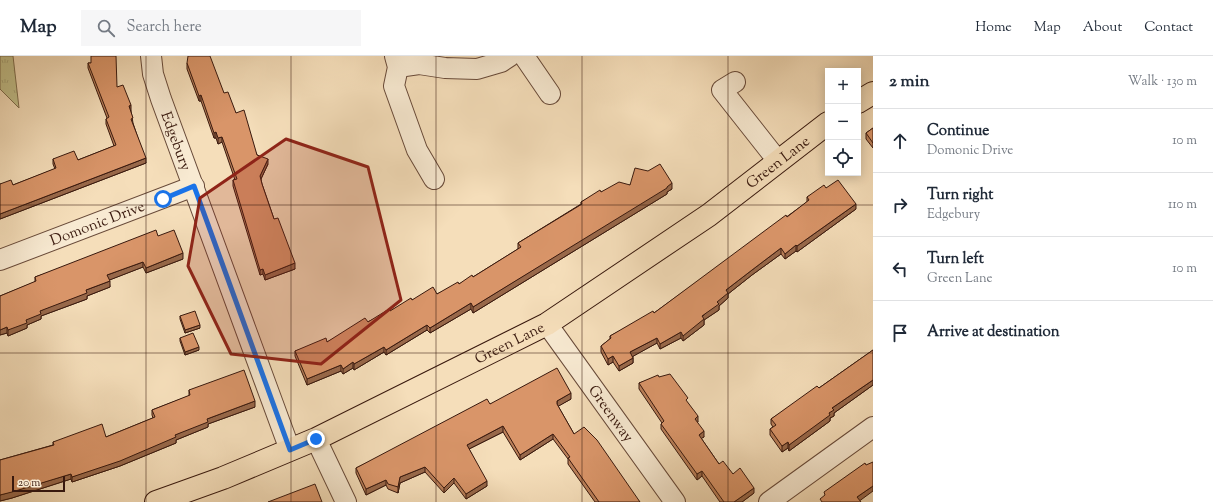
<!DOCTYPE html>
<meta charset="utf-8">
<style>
body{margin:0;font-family:"Sorts Mill Goudy",serif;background:#f6f6f7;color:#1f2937}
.controls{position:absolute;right:12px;top:12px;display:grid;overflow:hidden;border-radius:0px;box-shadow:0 2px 10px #0003}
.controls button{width:36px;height:36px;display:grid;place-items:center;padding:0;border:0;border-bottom:1px solid #e0e1e3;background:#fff;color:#1f2937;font:20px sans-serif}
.scale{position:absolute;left:12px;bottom:10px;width:53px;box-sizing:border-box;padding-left:4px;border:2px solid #39190e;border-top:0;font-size:11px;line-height:14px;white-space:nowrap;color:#39190e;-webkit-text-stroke:3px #f8ead2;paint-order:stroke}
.stop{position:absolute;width:12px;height:12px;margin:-9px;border:3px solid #1a73e8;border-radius:50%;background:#fff}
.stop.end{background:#1a73e8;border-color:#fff;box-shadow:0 1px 4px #0008}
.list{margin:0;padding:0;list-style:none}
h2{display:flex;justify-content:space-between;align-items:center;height:52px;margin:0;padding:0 16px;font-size:17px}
h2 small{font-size:13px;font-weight:400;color:#747a83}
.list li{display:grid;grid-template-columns:26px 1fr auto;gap:12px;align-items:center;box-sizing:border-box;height:64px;padding:0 16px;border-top:1px solid #e0e1e3}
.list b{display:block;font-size:15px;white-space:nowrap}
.list p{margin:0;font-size:13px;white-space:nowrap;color:#747a83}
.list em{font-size:13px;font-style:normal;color:#747a83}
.icon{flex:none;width:22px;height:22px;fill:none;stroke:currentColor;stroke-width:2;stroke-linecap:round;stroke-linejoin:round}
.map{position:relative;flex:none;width:873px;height:446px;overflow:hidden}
header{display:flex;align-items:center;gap:24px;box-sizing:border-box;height:56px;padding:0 20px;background:#fff;border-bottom:1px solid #e0e1e3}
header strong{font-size:19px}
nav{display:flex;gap:22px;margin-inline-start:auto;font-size:14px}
.search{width:280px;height:36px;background:#f6f6f7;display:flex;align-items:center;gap:10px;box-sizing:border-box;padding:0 14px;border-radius:0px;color:#747a83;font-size:15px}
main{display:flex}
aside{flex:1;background:#fff}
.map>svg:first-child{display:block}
.grass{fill:url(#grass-tufts);stroke:#7e6c4c}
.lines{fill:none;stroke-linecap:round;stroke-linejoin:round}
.minor-casing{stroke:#684a39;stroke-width:22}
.major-casing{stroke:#39190e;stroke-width:24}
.minor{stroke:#f8ead2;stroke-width:20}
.major{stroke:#f5deba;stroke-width:22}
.wall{fill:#bb805a;stroke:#39190e}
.shaded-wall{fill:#98684a;stroke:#39190e}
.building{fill:#d99569;stroke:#39190e}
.route{stroke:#1a73e8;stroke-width:5}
.marked{fill:#8f2418;fill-opacity:0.2;stroke:#8f2418;stroke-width:3;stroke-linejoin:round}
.grid{fill:none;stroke:#39190e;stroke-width:1;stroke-opacity:0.55}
.labels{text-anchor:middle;stroke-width:3;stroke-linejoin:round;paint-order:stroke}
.street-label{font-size:15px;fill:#39190e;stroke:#f8ead2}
</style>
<header>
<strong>Map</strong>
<div class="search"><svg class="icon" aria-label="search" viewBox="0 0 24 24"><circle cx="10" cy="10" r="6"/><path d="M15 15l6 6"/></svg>Search here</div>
<nav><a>Home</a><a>Map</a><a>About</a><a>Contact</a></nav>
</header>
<main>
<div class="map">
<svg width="873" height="446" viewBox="0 0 873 446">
<defs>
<pattern id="grass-tufts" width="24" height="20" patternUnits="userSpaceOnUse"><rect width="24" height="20" fill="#c2c08b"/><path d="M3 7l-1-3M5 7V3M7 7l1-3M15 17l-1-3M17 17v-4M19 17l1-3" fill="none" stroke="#a7a477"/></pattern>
</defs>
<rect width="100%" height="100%" fill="#f5deba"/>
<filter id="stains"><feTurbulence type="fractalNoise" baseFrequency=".005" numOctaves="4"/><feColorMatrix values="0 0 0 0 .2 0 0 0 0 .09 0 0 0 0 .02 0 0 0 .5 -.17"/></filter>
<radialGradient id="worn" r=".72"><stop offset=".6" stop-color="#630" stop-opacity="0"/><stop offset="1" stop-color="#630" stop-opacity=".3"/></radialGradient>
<polygon class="grass" points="0,0 13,0 19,52 0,33"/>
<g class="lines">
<defs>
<g id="minor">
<path id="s1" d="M151,0L153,18L161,43L290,394"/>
<polyline points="395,0 398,11 394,30 417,94 434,123"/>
<polyline points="524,0 550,38"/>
<polyline points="398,11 419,8 445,12 477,13 501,6 510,0"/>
<polyline points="735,26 722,34 778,105"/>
<path id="s2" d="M0,204L194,130"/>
<path id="s3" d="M547,268L675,446"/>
<polyline points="316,383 346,446"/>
<polyline points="769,446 873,371"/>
</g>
<g id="major">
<polyline points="858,46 873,37"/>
<path id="s4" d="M156,446L223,422L316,383L547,268L709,159L828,67"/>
</g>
</defs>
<use href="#minor" class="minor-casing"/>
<use href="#major" class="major-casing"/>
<use href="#minor" class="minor"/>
<use href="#major" class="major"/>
</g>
<g class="wall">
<polygon points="88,7 91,7 117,31 131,55 133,67 146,107 0,163 0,128 13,129 55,113 53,108 53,103 78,104 114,90 106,68 106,63 107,62 88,12"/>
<polygon points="187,7 224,37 236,57 257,99 268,108 261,123 262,128 274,163 295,213 265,224 263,218 260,219 233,130 233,124 235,124 222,86 218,88 216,82 214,82 201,45 199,45 187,13"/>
<polygon points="873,72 873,92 866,83 866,77"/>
<polygon points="630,129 672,133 667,136 667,138 473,257 471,253 430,277 427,274 386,299 384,296 354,314 353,312 343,318 341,315 307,329 295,300 295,295 327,286 412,244 437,238 459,228 473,221 518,193 518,187 581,148 581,146 601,136"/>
<polygon points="826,132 856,153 797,196 796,195 785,203 781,198 752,219 728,238 728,242 719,250 719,254 704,264 704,269 683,285 681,282 660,293 657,287 633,300 633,307 619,315 613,306 608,309 601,296 601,290 610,283 610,280 654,257 807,146 807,141"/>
<polygon points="158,180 183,203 146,217 143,211 109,224 110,231 87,240 87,243 41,260 41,263 27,269 27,272 8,280 7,277 0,279 0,240 35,226 35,221"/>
<polygon points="180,260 200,272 185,277 180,263"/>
<polygon points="180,282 199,294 185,299 180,285"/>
<polygon points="873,294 873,329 834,357 834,360 830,362 830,365 789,395 788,392 782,396 770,379 770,373 773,371 771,368 771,363 819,332"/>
<polygon points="659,321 688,347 698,366 697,366 704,381 701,382 719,408 733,418 754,437 742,446 720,446 702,420 697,424 661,373 661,368 662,367 639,333 639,327"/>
<polygon points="189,334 255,351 208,368 208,371 176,384 176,387 120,410 72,426 71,423 12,442 0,445 0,404 53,389 53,386 106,381 153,362 152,359 152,354 189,340"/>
<polygon points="571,343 558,350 574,378 640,446 595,446 568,408 568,403 553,383 520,404 503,376 469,393 487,430 466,443 454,427 444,437 425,416 400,427 398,437 388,433 386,429 366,439 356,417 356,412 490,348"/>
</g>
<g class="shaded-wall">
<polygon points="201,39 201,45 199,45 199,40"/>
<polygon points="131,49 131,55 129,56 129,50"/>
<polygon points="216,76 216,82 214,82 214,77"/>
<polygon points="222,81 222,86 218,88 218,82"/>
<polygon points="146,102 146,107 0,163 0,158"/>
<polygon points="268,103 268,108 260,125 260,120"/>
<polygon points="672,127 672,133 667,136 667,138 473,257 473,251"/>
<polygon points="856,148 856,153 797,196 797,190"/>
<polygon points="796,189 796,195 785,203 785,198"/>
<polygon points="781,192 781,198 752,219 728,238 728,242 719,250 719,254 704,264 704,269 683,285 683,280 717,246 726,234 752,214"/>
<polygon points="183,197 183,203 146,217 146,212"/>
<polygon points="143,206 143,211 107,225 107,219"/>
<polygon points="295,207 295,213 265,224 265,219"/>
<polygon points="263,213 263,218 260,219 260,214"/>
<polygon points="110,225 110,231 87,240 87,243 41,260 41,263 27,269 27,272 8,280 8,274 40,255 86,234"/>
<polygon points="471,247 471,253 430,277 430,272"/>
<polygon points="200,269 200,272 185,277 185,274"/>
<polygon points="427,269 427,274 386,299 386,294"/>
<polygon points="7,271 7,277 0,279 0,274"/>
<polygon points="681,276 681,282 660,293 660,288"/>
<polygon points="657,282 657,287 630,302 630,296"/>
<polygon points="199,291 199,294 185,299 185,296"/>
<polygon points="384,291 384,296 354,314 354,308"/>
<polygon points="613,300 613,306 608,309 608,303"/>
<polygon points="633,302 633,307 619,315 619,310"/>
<polygon points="353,306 353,312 343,318 343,313"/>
<polygon points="341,309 341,315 307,329 307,323"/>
<polygon points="873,324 873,329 834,357 834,360 830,362 830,365 789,395 789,389 829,357 832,352"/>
<polygon points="571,337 571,343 557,351 557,345"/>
<polygon points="255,345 255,351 208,368 208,371 176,384 176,387 120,410 72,426 72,421 175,379 207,363"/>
<polygon points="698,360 698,366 695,368 695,363"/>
<polygon points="503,370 503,376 467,394 467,389"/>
<polygon points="704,375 704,381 699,384 699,379"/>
<polygon points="553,378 553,383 520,404 520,399"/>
<polygon points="788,386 788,392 782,396 782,390"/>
<polygon points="425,411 425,416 400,427 398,437 398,431 400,421"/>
<polygon points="702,415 702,420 697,424 697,418"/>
<polygon points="71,418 71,423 12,442 0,445 0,439"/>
<polygon points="454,422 454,427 444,437 444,432"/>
<polygon points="386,424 386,429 366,439 366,433"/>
<polygon points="487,425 487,430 466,443 466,438"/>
<polygon points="873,430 873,435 858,446 857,441"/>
<polygon points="754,432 754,437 742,446 734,446"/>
</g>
<g class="building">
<polygon points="91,0 116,0 117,31 123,29 131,49 129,50 133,62 131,63 146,102 0,158 0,128 11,124 13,129 56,112 53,103 74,95 78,104 116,89 106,63 109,61 88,7 91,7"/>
<polygon points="188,0 210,0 224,37 228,36 236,57 244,54 257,99 268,103 260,120 262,128 274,163 278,162 295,207 265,219 263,213 260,214 233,124 237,123 222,81 218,82 216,76 214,77 201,39 199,40 187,7"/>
<polygon points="873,72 873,87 866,77"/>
<polygon points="660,108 672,127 667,131 667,132 473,251 471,247 430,272 427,269 386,294 384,291 354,308 353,306 343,313 341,309 307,323 295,295 326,282 327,286 365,262 368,266 389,253 390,255 411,242 412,244 433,231 437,238 458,226 459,228 472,219 473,221 521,191 518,187 582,148 581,146 600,134 601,136 619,126 630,129 635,112 648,115"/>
<polygon points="838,124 856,148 797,190 796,189 785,198 781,192 752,214 726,234 728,237 717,246 719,248 702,260 704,263 683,280 681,276 660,288 657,282 630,296 633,302 619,310 613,300 608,303 601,290 611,282 610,280 653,255 654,257 786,159 787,161 809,144 807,141 824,129 826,132"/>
<polygon points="156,174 158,180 174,174 183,197 146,212 143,206 107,219 110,225 86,234 87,237 40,255 41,258 26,264 27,267 8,274 7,271 0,274 0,240 36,225 35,221"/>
<polygon points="195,255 200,269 185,274 180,260"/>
<polygon points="193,277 199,291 185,296 180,282"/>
<polygon points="873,294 873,324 832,352 834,354 829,357 830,359 789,389 788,386 782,390 770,373 776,369 771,363 817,330 819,332"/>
<polygon points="557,312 571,337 557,345 557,348 574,378 584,371 597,384 640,446 599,446 568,402 570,401 553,378 520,399 503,370 467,389 487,425 466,438 454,422 444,432 425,411 400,421 398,431 388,428 386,424 366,433 356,412 487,343 490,348"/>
<polygon points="244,314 255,345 207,363 208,366 175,379 176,381 120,405 72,421 71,418 12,436 0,439 0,404 54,389 53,386 102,368 106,381 155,361 152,354 190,339 189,334"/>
<polygon points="670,318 688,342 686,344 698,360 695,363 704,375 699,379 719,408 723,405 733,418 740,412 754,432 734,446 724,446 702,415 697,418 661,368 664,365 639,327 658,319 659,321"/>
<polygon points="873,406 873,430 857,441 861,446 822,446 820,443 825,439 824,436 865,407 866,409"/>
<polygon points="315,428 322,446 268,446"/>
</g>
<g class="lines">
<polyline class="route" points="163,143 194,130 290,394 316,383"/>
</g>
<path class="marked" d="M286,83L368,111L401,244L321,308L231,298L188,210L200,142Z"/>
<path class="grid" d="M146,0V446M291,0V446M436,0V446M582,0V446M728,0V446M0,149H873M0,297H873"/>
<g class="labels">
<g class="street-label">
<text dy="5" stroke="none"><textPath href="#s1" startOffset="89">Edgebury</textPath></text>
<text dy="5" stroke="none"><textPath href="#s4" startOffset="712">Green Lane</textPath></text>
<text dy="5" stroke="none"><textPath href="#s2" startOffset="104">Domonic Drive</textPath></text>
<text dy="5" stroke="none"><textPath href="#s4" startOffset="388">Green Lane</textPath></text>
<text dy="5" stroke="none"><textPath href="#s3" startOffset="110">Greenway</textPath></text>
</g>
</g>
<rect width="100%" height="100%" filter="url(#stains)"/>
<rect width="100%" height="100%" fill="url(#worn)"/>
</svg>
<div class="controls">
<button>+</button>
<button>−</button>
<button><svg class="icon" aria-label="locate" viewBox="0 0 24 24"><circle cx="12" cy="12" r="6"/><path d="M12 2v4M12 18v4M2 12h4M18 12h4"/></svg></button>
</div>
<div class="scale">20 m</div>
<div class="stop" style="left:163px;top:143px"></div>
<div class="stop end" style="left:316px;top:383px"></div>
</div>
<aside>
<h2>2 min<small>Walk · 130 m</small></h2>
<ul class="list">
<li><svg class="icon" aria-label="ahead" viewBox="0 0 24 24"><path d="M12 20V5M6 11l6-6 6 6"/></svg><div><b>Continue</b><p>Domonic Drive</p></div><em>10 m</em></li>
<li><svg class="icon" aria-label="right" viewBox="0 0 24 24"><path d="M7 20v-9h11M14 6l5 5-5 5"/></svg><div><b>Turn right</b><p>Edgebury</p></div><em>110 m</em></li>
<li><svg class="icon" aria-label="left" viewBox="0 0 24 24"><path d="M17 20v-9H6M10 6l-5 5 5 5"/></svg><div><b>Turn left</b><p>Green Lane</p></div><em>10 m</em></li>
<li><svg class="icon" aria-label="arrive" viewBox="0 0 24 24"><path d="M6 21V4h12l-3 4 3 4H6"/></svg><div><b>Arrive at destination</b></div></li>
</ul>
</aside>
</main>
